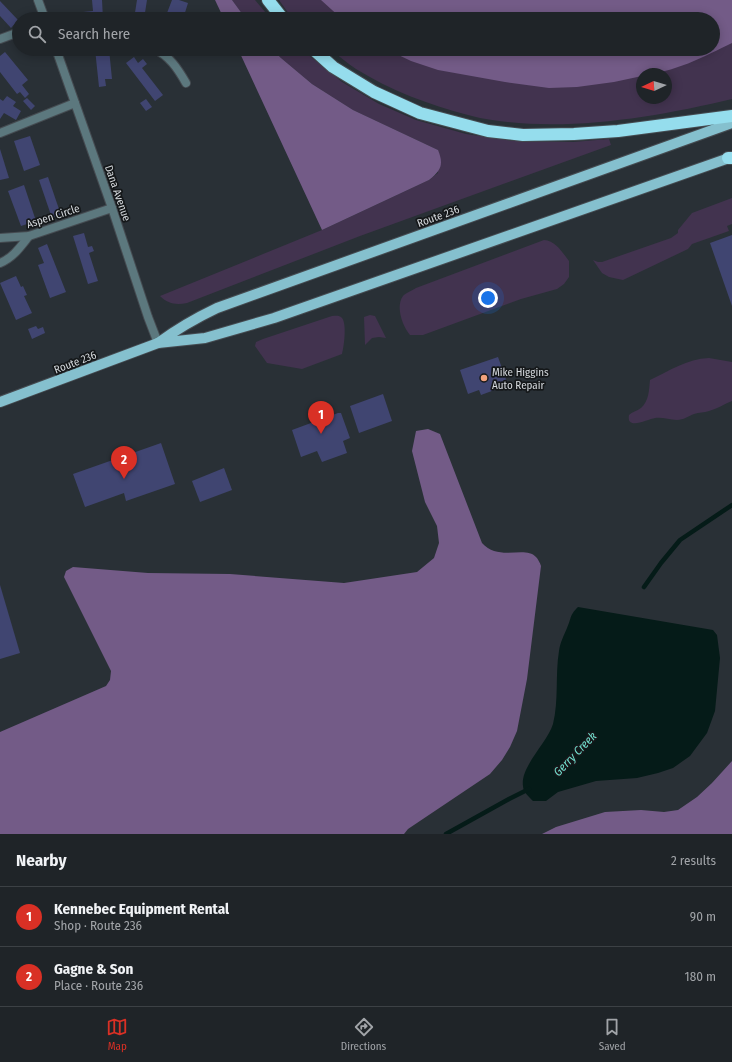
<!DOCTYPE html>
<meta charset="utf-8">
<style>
body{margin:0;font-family:"Fira Sans Condensed",sans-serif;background:#272c30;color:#f1f3f6}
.compass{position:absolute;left:636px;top:68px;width:36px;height:36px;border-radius:50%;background:#1f2428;box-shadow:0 2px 10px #0003;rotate:266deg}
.you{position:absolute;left:488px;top:298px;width:14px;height:14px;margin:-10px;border:3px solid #fff;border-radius:50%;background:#1a73e8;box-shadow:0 0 0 6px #1a73e833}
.badge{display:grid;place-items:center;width:26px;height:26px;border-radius:50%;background:#d93025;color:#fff;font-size:13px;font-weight:700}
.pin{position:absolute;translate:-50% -33px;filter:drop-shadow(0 1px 2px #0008)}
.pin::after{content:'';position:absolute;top:21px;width:14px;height:12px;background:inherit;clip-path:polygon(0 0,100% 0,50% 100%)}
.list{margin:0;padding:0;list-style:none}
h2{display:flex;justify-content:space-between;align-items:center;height:52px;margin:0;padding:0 16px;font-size:17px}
h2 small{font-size:13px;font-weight:400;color:#a1a4a8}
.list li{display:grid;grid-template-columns:26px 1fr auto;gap:12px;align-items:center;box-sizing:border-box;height:60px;padding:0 16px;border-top:1px solid #3c4145}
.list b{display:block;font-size:15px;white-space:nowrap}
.list p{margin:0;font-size:13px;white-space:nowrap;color:#a1a4a8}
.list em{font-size:13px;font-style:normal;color:#a1a4a8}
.icon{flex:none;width:22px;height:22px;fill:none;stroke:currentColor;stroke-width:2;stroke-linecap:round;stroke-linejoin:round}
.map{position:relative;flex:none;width:732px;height:834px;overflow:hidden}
.search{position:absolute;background:#1f2428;box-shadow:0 2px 10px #0003;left:12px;right:12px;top:12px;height:44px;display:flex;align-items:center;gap:10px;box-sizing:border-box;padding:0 14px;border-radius:22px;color:#a1a4a8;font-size:15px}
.sheet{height:172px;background:#1f2428}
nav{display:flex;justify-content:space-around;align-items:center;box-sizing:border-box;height:56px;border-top:1px solid #3c4145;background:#1f2428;font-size:11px;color:#a1a4a8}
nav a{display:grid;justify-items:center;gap:2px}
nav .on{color:#d93025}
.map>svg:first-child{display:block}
.green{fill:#42334f;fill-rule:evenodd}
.forest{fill:#735b87}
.water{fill:#051b18}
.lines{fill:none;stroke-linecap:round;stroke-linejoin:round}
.stream{stroke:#051b18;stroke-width:4.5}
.building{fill:#404571}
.lane-casing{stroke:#454b51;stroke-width:10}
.street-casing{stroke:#454b51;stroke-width:10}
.primary-casing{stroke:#454b51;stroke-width:12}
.highway-casing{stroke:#454b51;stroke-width:14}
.lane{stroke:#5c787e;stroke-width:8}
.street{stroke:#5c787e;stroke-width:8}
.primary{stroke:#85c0ce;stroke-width:10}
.highway{stroke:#95dded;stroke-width:12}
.poi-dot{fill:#f1a17d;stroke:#15181a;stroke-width:1.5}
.labels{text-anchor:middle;stroke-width:3.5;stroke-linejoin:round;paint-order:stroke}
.street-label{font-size:11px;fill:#d5d9dd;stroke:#15181a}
.poi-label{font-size:11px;fill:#d5d9dd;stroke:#15181a;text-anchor:start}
.water-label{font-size:12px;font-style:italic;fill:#73e0cf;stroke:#15181a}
</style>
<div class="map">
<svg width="732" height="834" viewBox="0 0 732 834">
<rect width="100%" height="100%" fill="#293036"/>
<g class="green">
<polygon points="232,0 255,0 271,19 246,19"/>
<path d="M279,0H732V99C657,117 568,132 492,120C484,119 476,117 468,115C429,105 390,90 356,69C347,63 338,55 329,49H713V19H295L289,14ZM642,74H666V98H642Z"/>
<path d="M272,49H301L342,82L379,104L416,120L466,134L514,141L573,142L609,139L611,145L360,236L187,303C176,305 168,304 160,296L322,230L429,180L438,173V150L353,110L312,84L281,58Z"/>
<polygon points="732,198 732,224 727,226 729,231 692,244 688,249 623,280 609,277 602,273 593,260 598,262 602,262 671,238 678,233 678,230 692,213"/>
<path d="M544,240C556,241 562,252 569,261V277L564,284L557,289L521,299L423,335H410C403,327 395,307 403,296C405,293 412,291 416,288Z"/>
<polygon points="370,315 375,316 386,338 379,337 372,338 365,345 364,317"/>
<path d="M332,316C336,316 339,315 342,318C347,324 344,347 342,354L302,369L267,363L255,346L256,342L263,339Z"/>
<path d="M709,358L732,362V401C724,404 717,409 709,411C704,413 699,412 694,414C689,416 683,420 677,420C669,420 663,417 655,418C648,419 626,431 629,415C632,412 637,411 641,408C649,401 649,390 650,380C669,371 687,359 709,358Z"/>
</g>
<g class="forest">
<polygon points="215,0 232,0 246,19 224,19"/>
<path d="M321,0H732V43C705,56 672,74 642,74V76L614,82L577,87L549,88L505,82L438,70L411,61L386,49H713V19H342Z"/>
<path d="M238,49H272L281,58L312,84L353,110L438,150C444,165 441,170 429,180L322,230Z"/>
<path d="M428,429L440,434L482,543C499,562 525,545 536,557C538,559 540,563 541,566L527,679L517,731L510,747L502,760L490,774L408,829L404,834H0V732L106,686L110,680L111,671L64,577L66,571L73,567L148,573L230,574L344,583L417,572L434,558L439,543L437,526L425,502L412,451L416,431Z"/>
<polygon points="732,761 732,834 542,834 556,827 605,812 641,810 664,812 678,810 697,797 712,783"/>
</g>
<path class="water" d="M578,607L713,630L717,635L720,658L715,711L707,733L690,756L673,768L658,773L637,778L596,781L558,792L546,801H533C529,797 523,792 523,786C520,767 547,743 553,724C559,700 555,675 559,651C560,643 564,635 567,628C572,617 569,616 578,607Z"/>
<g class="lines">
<g class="stream">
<polyline points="644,587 661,563 680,540 732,505"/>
<polyline points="446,834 509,799 529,789"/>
</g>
</g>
<g class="building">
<polygon points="92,0 102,0 103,19 84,19 83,12 93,11"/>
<polygon points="137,0 147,0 144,19 134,19"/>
<polygon points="172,0 179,0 188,3 183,19 173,19 174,15 167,13"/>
<polygon points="0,1 18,20 11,28 0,16"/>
<polygon points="95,49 109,49 112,79 105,79 106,86 99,87"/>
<polygon points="5,52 28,80 22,85 29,94 25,98 20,92 17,94 0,72 0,56"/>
<polygon points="134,57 138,63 143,59 147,64 142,68 163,95 155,101 126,63"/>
<polygon points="7,96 16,102 13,106 21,111 16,120 4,113 0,119 0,99 3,101"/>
<polygon points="27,98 35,106 31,110 23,101"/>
<polygon points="146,99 152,107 146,111 140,103"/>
<polygon points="30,136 40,165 24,171 14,141"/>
<polygon points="0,149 9,178 0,180"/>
<polygon points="48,177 61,215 52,218 39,180"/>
<polygon points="24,185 36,221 21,226 8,191"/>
<polygon points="84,233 88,247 92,246 94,251 89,253 98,281 88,284 73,236"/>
<polygon points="732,235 732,306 710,243"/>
<polygon points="47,244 66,292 50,298 38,265 44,263 38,248"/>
<polygon points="16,276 21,287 23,286 27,295 24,296 32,313 16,320 0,283"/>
<polygon points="36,326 38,329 43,327 45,333 32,339 28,329"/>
<polygon points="498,357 508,385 481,395 479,390 468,394 460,370"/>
<polygon points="383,394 392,421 359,433 350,406"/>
<polygon points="338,413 341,413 350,438 343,441 347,453 322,462 317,451 301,457 292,430"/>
<polygon points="161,443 175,484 126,501 124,493 85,507 73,474"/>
<polygon points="224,468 232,490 200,502 192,481"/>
<polygon points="0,585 20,653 0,659"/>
</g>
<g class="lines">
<defs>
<path id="lane" d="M0,263C13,258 21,246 29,236"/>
<g id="street">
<polyline points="38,0 45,19"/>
<polyline points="0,39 19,32"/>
<polyline points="56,49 112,208 148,317 158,343"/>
<path d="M154,49C169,55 178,69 186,83"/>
<polyline points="0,133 75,103"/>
<polyline points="0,238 29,236 112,208"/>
</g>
<g id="primary">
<path d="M158,343C177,329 196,318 217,308L732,123"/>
<polyline points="0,402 158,343 205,338 274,318 732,157"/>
</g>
<g id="highway">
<polyline points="268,0 283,19"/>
<polyline points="313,49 333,67 374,92 420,113 488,131 523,135 574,134 618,131 732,116"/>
<polyline points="728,158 732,158"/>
</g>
</defs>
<use href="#lane" class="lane-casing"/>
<use href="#street" class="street-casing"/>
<use href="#primary" class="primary-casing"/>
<use href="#highway" class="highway-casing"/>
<use href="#lane" class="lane"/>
<use href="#street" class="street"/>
<use href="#primary" class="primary"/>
<use href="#highway" class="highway"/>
</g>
<circle class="poi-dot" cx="484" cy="378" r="4"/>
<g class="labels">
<g class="street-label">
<text transform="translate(118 193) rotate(71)" y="4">Dana Avenue</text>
<text transform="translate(53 216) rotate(-18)" y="4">Aspen Circle</text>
<text transform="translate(438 216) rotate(-20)" y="4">Route 236</text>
<text transform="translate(75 362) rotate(-21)" y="4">Route 236</text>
</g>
<g class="poi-label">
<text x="492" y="376">Mike Higgins<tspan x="492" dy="13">Auto Repair</tspan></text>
</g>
<g class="water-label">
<text transform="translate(575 754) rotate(-46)" y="4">Gerry Creek</text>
</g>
</g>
</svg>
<svg class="compass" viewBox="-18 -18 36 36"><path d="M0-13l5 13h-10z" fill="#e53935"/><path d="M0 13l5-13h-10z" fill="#a1a4a8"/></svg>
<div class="you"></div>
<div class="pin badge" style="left:321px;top:434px">1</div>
<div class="pin badge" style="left:124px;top:479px">2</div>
<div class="search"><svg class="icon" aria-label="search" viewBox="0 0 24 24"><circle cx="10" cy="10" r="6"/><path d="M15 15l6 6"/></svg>Search here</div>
</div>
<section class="sheet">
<h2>Nearby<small>2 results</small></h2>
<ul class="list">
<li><span class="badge">1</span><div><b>Kennebec Equipment Rental</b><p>Shop · Route 236</p></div><em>90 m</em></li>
<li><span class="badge">2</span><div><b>Gagne &amp; Son</b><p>Place · Route 236</p></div><em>180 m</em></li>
</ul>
</section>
<nav>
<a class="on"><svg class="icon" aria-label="map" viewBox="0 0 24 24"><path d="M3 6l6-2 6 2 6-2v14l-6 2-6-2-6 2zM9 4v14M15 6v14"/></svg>Map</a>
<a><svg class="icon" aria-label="directions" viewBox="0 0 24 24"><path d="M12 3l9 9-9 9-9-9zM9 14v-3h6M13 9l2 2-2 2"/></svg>Directions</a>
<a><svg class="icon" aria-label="saved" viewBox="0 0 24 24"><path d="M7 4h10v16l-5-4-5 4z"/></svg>Saved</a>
</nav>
